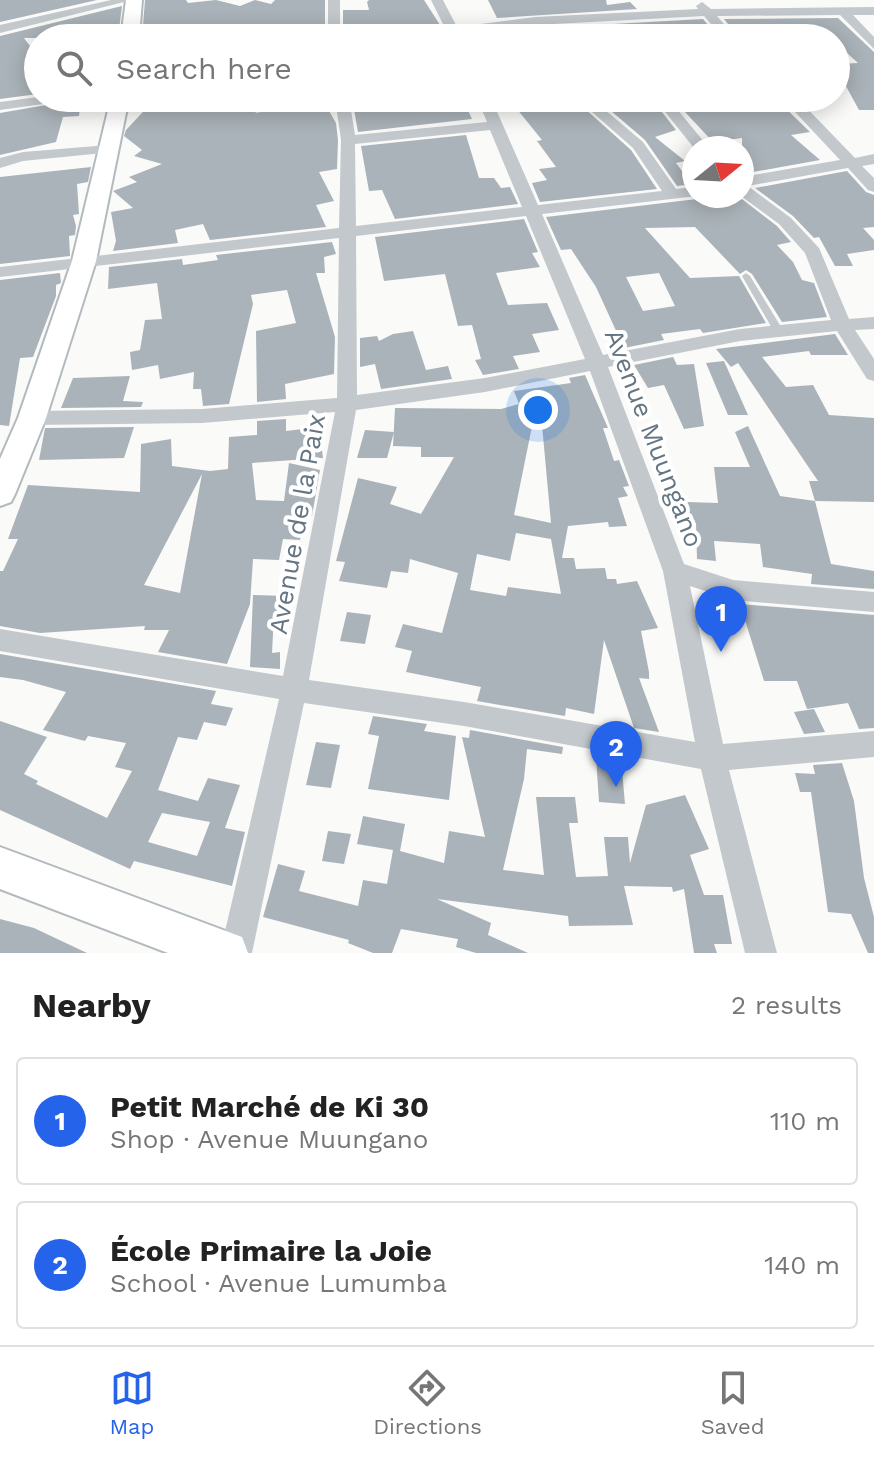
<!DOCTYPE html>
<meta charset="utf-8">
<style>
body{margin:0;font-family:"Work Sans",sans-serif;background:#f6f6f6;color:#222}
.compass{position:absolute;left:682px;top:136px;width:72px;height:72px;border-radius:50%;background:#fff;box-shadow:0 4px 20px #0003;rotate:72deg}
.you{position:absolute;left:538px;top:410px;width:28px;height:28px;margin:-20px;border:6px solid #fff;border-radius:50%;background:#1a73e8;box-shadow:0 0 0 12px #1a73e833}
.badge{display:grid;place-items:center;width:52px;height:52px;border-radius:50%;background:#2563eb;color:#fff;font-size:26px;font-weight:700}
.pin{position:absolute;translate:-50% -66px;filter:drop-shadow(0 2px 4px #0008)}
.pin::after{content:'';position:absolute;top:42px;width:28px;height:24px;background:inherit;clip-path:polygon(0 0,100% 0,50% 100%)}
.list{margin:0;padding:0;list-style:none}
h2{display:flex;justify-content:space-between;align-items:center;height:104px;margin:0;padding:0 32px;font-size:34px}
h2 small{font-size:26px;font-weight:400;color:#767676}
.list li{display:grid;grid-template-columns:52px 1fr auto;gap:24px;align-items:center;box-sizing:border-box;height:128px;margin:0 16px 16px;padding:0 16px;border:2px solid #e0e0e0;border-radius:8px}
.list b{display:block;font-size:30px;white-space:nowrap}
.list p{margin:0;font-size:26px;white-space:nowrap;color:#767676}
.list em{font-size:26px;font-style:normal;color:#767676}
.icon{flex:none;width:44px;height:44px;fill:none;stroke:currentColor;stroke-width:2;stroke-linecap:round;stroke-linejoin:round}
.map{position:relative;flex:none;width:874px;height:953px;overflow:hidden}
.search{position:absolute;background:#fff;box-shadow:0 4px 20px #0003;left:24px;right:24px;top:24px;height:88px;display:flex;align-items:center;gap:20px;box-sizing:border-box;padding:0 28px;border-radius:44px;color:#767676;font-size:30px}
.sheet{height:392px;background:#fff}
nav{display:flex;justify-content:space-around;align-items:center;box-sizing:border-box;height:112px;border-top:2px solid #e0e0e0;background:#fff;font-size:22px;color:#767676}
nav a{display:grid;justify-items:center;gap:4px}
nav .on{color:#2563eb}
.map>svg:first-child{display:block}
.building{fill:#aab3b9;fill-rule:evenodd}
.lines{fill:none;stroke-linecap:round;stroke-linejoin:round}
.secondary-casing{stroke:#b3babf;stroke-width:4}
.service{fill:#c3c8cc;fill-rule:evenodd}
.minor{fill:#c3c8cc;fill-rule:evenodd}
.secondary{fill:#fff;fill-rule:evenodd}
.labels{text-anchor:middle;stroke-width:8;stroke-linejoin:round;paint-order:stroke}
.street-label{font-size:26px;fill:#657683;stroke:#fff}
</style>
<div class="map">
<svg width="874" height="953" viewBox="0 0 874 953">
<rect width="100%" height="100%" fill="#fafaf8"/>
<g class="building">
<polygon points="0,0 97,0 0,22"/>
<polygon points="145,0 186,0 188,3 216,0 240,6 255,0 271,4 275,0 325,0 325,30 295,31 260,38 142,38"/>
<polygon points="369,0 424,0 440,25 343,29 343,10 369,10 367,2"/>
<polygon points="488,0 606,0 607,5 630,2 637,9 497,18"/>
<polygon points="122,6 118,38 24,38 33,50 38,70 38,94 0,99 0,36"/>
<polygon points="838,18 874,52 874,110 859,110 841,77 849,77 838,64 858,63 836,43 836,38 831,38 824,32 755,33 761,38 739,38 724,19"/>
<polygon points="703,19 719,38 625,38 619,33 560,38 553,31 528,34 523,29"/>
<polygon points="156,98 280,98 255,113 324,102 336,123 338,140 337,169 319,172 334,201 316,205 326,227 210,240 203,224 175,230 178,243 113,251 116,241 111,212 133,208 113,191 137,182 129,177 162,164 134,156 142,150 124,136 126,130"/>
<polygon points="352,98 462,98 472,119 358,132"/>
<polygon points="508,98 573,98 631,150 657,189 540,202 532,183 547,180 539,169 556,167 537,141 542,140"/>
<polygon points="596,98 628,98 628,101 651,98 676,130 655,137 685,161 676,163 692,184 677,186 645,140"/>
<polygon points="672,98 752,98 752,104 777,100 810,132 791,135 820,160 742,174 742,138 713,142"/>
<polygon points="81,99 79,116 63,117 56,142 0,155 0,113"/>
<polygon points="466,135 479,178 494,178 501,188 510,187 518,204 395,219 382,190 369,191 361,146"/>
<polygon points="91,167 88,182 77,184 79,214 73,215 76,226 75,235 69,236 70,256 0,264 0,177"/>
<polygon points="847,171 866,192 874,195 874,227 863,228 874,240 874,250 847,254 853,266 835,266 819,237 814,238 793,216 755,188"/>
<path d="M700,196H738L777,226L791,242L777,245L793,262L802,280L814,283L827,317L782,322L752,274L746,270L740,274L695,227L645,228L690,278L739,276L766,323L703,333L700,329L661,334L664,340L624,348L596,287L571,249L561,250L546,217L697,199ZM659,273L675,306L643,311L626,277Z"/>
<polygon points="524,219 538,252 532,253 540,267 496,273 508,305 547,303 559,330 532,334 540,352 513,356 519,369 483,375 475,360 481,359 472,325 458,326 445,274 384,281 375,237"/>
<polygon points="332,242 336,254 324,257 325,273 316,273 335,337 334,374 285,384 286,399 257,402 256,331 296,323 287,290 251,295 253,304 229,404 203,406 201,389 193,389 194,372 160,379 158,365 132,370 130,352 140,350 145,320 162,319 157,283 108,289 109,267 182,259 183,265 218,260 216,255"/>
<polygon points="60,273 61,283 56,285 56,296 33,357 20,358 9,426 0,425 0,280"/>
<polygon points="413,331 426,370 448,366 452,379 381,389 375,364 360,367 360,338 377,336 379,341 393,334"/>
<polygon points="835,334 848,355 811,355 809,351 762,357 786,387 813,385 829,415 874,418 874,502 815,501 809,481 818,481 738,363 731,367 716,349"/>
<polygon points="673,357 677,365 694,364 704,426 684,429 664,385 648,388 634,365"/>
<polygon points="724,361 748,415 728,415 706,363"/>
<path d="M585,375L608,428H603L614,461L619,460L629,486L623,487L628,496L618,498L627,526L609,527L608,522L568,526L562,558H574L576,569L605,568L607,579H616L617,584L637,581L658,628L641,631L649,672V679L639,678L659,732L634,728L604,640L594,714L566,708L565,716L477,701L481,687L406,672L412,651L395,647L403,624L442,633L458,573L410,559L408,573L391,571L387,588L339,581L345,562L336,561L358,478L397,487L390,504L421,514L454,457H421V447L393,446L395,408L501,409L519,404L514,391L571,383L569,378ZM539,392L551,523L514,515ZM516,533L551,539L561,594L508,587L506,596L470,590L477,554L510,561Z"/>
<polygon points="130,376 123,401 143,402 141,407 61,408 73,378"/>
<path d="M286,419V431L319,427L323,458L252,463L256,500L284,501L289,463L320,470L312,516H305L300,540L283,539L279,560L253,559L250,604L227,664L158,652L169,630H144L145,626L40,633L0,626V571H3L18,539H8L28,485L140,492L141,444L171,439L172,466L210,471L228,469L229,437L257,435V421ZM202,474L180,593L144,585Z"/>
<polygon points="748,426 780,496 815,501 831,564 874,571 874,589 811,584 812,574 763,567 760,544 714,541 716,561 697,559 696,523 691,523 687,502 718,503 714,467 750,467 735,432"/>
<polygon points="134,427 124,458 39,460 45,428"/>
<polygon points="365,430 394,432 387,458 357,458"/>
<polygon points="253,595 287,596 283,615 274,614 272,653 280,652 280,669 250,667"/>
<polygon points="740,604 874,615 874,728 859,729 848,703 807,709 797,681 764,681"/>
<polygon points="347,612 371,615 365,644 340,641"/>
<path d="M0,654L216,691L211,704L233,708L226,726L204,722L197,740L178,737L158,790L198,801L208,778L240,785L225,828L245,832L232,886L134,861L130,869L0,810V721L47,737L24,774L38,781L36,784L107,818L132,771L115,767L126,743L88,736L85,741L43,730L66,692L23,680L0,677ZM162,813L210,822L197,856L148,842Z"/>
<polygon points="814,709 825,732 804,734 794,712"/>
<polygon points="373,716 427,724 424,731 456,736 449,800 368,789 379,736 368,734"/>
<polygon points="470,730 563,747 562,754 527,749 524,779 503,870 544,875 536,797 575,797 578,823 569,823 576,877 608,876 604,837 628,837 630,863 646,805 685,795 709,849 690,855 704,895 723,895 732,944 714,944 717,953 694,953 684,889 673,892 672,887 624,886 633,925 569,926 568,916 437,899 491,923 488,935 528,953 476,953 456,947 458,939 401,929 392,953 373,953 348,943 349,940 263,917 278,864 305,871 299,891 358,906 363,880 387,884 393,850 357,844 363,816 405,824 400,851 444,863 449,831 485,837 462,737 469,738"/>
<polygon points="316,742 340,745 331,788 306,785"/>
<polygon points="596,757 621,758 625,804 599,802"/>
<polygon points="842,763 854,801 864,878 874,917 874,953 868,953 851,914 828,912 811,792 800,792 795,773 815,774 813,765"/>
<polygon points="328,831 351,834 344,864 322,861"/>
<polygon points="0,919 34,928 87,953 0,953"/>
</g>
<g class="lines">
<defs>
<g id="secondary">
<polygon points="126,0 142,0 139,38 121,38"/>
<polygon points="111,98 129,98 96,261 46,418 15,494 11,502 0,506 0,459 18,418 72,261"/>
<polygon points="0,847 242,937 248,953 168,953 0,889"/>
</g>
</defs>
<use href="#secondary" class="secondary-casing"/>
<polygon class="service" points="746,273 750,276 783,330 781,332 778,333 773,330 742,276"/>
<g class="minor">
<polygon points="111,0 132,0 0,33 0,25"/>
<polygon points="328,0 340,0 340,32 445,28 431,0 443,0 457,27 535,17 698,9 696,6 702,2 711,9 874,7 874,15 853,15 874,37 874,49 840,15 717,16 736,38 723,38 704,16 535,25 461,34 463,38 451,38 449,35 289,38 295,34 328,33"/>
<polygon points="38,97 65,98 58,102 0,110 0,102"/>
<path d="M335,98H349L355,135L487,122L477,98H491L538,205L662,191L633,148L576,98H591L643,142L676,189L694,187V196H697L542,214L603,355L740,329L831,320L805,253L779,224L741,196L742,177L840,160L782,98H797L855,158L874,154V164L862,166L874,178V192L868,190L848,168L748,186L791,218L819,248L849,319L874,317V329L855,330L874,359V381L867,379L837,331L740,341L608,367L684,564L733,580L874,592V612L733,600L690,586L723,744L874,731V757L729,770L777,953H745L701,769L464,726L304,703L252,953H220L279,699L0,651V629L283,676L335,412L202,423L32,425L25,423L22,418L25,413L32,411L202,409L337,398L339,238L0,277V267L339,228L341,140ZM490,130L522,207L356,226L355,144ZM526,216L585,359L485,378L357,395L356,236ZM590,371L663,571L695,742L464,702L309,680L356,410L485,392Z"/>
<polygon points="654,98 668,98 709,148 694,148"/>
<polygon points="108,145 113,146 113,152 23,161 0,168 0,158 23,152"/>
</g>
<use href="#secondary" class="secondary"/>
</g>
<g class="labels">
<g class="street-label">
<text transform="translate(654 438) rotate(69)" y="9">Avenue Muungano</text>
<text transform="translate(297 524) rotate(-80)" y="9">Avenue de la Paix</text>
</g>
</g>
</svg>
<svg class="compass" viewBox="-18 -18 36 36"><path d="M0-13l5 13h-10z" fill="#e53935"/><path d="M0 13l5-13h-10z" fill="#767676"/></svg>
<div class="you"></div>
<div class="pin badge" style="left:721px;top:652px">1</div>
<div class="pin badge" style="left:616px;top:787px">2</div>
<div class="search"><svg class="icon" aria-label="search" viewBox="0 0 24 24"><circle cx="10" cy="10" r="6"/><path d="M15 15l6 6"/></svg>Search here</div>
</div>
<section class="sheet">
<h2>Nearby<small>2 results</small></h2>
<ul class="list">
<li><span class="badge">1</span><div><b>Petit Marché de Ki 30</b><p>Shop · Avenue Muungano</p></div><em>110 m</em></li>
<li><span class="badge">2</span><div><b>École Primaire la Joie</b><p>School · Avenue Lumumba</p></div><em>140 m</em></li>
</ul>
</section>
<nav>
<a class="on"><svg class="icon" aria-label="map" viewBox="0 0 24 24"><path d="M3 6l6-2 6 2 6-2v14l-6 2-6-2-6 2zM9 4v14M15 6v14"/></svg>Map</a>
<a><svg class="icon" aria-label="directions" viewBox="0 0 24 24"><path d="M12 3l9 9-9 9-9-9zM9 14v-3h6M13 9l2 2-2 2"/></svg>Directions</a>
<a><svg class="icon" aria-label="saved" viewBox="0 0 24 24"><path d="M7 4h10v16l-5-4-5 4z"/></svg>Saved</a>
</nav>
